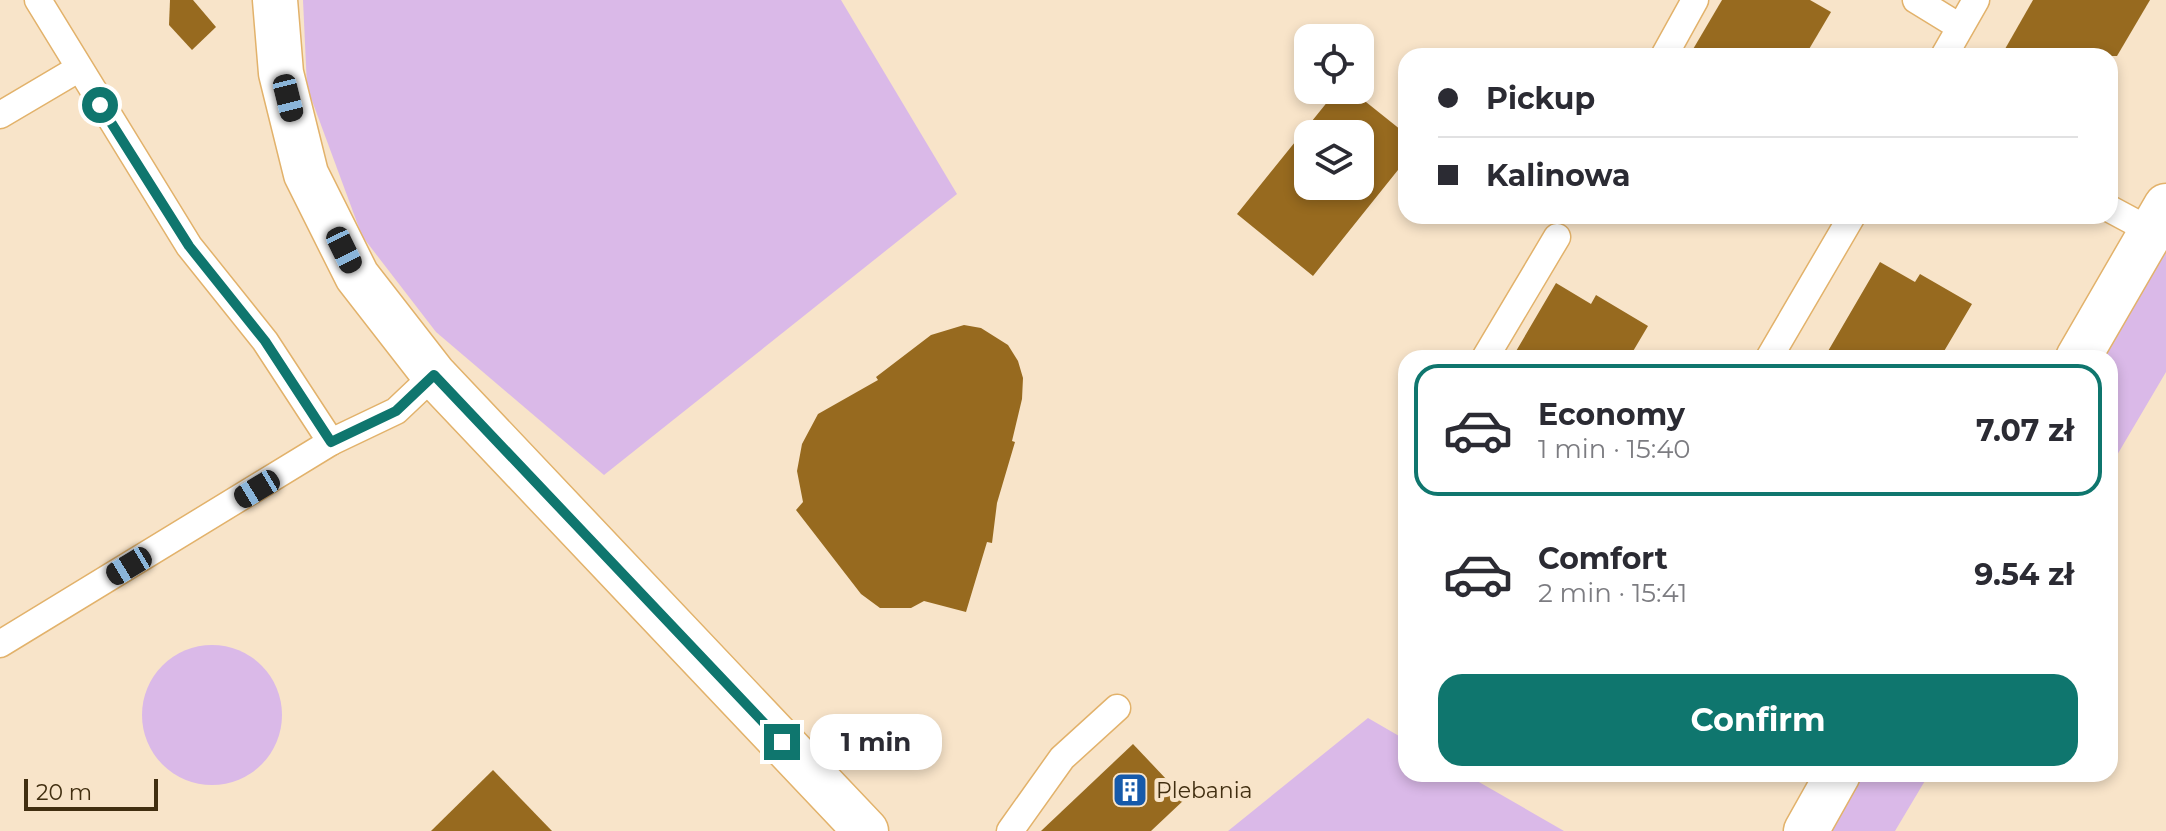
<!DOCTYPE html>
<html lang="en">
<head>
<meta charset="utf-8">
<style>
	body { margin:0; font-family:Montserrat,sans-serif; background:#f2f2f3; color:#2b2b33; height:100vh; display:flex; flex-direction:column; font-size:30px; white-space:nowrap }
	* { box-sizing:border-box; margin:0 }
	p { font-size:26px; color:#7c7c81 }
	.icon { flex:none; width:44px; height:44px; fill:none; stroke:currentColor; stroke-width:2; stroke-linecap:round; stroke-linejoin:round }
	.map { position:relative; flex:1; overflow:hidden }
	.sheet { position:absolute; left:1398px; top:350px; width:720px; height:432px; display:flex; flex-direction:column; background:#fff; border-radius:24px; box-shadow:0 4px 12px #0003 }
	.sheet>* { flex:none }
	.top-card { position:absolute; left:1398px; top:48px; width:720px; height:176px; border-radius:24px; box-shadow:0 4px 12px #0003; display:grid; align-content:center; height:176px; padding:0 40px; background:#fff }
	.fabs { position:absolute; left:1294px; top:24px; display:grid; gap:16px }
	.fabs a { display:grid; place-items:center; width:80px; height:80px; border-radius:16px; background:#fff; box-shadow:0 4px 12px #0003; font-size:40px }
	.scale { position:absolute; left:24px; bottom:20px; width:134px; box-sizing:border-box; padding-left:8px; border:4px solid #412e10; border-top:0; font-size:22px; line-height:28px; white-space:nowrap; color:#412e10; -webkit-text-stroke:6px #f8e4c9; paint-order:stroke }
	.end { position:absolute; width:36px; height:36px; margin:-18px; border:10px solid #0f766e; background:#fff; box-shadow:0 0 0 4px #fff }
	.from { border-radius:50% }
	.bubble { position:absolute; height:56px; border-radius:24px; background:#fff; box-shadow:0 4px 12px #0003; font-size:26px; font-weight:700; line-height:56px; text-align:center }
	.car { position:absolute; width:24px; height:48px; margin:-24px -12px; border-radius:10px; box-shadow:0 0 6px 2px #0007; background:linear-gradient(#222 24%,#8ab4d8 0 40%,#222 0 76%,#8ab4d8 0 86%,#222 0) }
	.top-card b { display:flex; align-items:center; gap:28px; height:76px; font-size:30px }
	.top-card b+b { border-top:2px solid #e1e1e2 }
	.top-card i { width:20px; height:20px; background:#2b2b33 }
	ul { padding:14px 0 0; list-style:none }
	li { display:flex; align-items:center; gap:24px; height:132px; margin:0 16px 12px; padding:0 24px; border:4px solid transparent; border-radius:24px }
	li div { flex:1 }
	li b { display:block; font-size:30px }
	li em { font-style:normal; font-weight:700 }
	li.on { border-color:#0f766e }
	li>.icon { width:72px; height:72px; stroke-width:1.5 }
	.button { display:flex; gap:16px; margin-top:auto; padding:16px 40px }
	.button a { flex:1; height:92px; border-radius:24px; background:#0f766e; color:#fff; font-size:32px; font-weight:700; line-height:92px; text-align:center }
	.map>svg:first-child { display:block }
	.green { fill:#dab9e8 }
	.building { fill:#976a1f; fill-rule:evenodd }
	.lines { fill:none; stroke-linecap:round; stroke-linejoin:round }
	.lane-casing { stroke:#e2b26b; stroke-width:29 }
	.street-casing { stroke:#e2b26b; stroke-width:47 }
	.lane { stroke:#fff; stroke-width:26 }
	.street { stroke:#fff; stroke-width:44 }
	.route { stroke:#0f766e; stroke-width:10 }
	.labels { text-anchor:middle; stroke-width:8; stroke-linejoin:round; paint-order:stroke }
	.poi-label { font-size:22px; fill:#412e10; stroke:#f8e4c9; text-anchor:start }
</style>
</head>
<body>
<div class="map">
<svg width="2166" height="831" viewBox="0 0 2166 831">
	<rect width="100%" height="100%" fill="#f8e4c9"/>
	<g class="green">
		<path d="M303 0H841L957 194 604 475 436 332 362 236 307 87Z"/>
		<path d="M2166 240V372L2110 467V358H2096Z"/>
		<circle cx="212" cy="715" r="70"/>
		<path d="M1368 718 1406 740V774H1465L1564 831H1228Z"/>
		<path d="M1857 774H1929L1895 831H1826Z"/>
	</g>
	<g class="building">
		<path d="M170 0H193L216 27 192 50 169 25Z"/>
		<path d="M1722 0H1810L1831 12 1805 56H1689Z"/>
		<path d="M2033 0H2150L2117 56H2001Z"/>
		<path d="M1337 90H1351L1406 134V160L1313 276 1237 214ZM1308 134H1360V186H1308Z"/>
		<path d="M1880 262 1915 282 1920 274 1972 304 1940 358H1824Z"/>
		<path d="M1556 283 1591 304 1596 295 1648 326 1629 358H1512Z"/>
		<path d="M964 325 981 328 1008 345 1018 361 1023 378 1022 399 1012 441 1015 442 997 503 992 543 987 542 966 612 924 601 911 608H880L861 594 796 510 803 502 797 471 802 444 818 414 878 380 876 377 931 335Z"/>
		<path d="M1133 744 1185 799 1151 831H1041Z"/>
		<path d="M493 770 552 831H431Z"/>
	</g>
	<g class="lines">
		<defs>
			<g id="lane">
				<path d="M38 0 189 246 265 341 331 442"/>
				<path d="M1916 0 1960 27"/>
				<path d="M1664 56 1695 0"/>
				<path d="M1944 56 1976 0"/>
				<path d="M0 115 78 69"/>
				<path d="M2110 209 2151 231"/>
				<path d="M1485 358 1557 237"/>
				<path d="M1769 358 1852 216"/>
				<path d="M0 644 331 442 396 411 434 375"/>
				<path d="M1010 831 1062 758 1117 708"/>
			</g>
			<g id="street">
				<path d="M275 0 281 73 306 174 357 276 434 375 866 831"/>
				<path d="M2078 358 2166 206"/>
				<path d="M1806 831 1838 774"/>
			</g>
		</defs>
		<use href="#lane" class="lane-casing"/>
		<use href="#street" class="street-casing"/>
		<use href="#lane" class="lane"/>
		<use href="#street" class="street"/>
	</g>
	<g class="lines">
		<path class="route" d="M100 105 189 246 265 341 331 442 396 411 434 375 782 742"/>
	</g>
	<defs>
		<symbol id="building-square" viewBox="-11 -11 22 22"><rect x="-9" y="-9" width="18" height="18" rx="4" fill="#165aaa" stroke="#f8e4c9"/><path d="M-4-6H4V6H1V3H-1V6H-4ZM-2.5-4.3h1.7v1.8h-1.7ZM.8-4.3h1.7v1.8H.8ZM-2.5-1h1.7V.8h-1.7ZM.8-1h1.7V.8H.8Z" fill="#fff"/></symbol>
	</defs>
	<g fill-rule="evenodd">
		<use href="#building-square" x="1110" y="770" width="40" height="40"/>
	</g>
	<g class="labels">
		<g class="poi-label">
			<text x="1156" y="798">Plebania</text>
		</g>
	</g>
</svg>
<div class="fabs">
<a><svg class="icon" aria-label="locate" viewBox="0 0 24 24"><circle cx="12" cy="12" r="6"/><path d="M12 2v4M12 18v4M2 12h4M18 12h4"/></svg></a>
<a><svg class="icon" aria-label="layers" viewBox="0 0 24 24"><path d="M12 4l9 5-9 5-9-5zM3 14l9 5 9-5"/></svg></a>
</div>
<div class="scale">20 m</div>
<i class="end from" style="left:100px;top:105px"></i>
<i class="end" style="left:782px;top:742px"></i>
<div class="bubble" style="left:810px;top:714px;width:132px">1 min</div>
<i class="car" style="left:288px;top:98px;rotate:166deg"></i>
<i class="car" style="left:344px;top:250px;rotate:154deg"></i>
<i class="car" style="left:257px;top:489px;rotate:239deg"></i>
<i class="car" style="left:129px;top:566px;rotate:239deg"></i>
<div class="top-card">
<b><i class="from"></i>Pickup</b>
<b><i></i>Kalinowa</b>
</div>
<section class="sheet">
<ul>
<li class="on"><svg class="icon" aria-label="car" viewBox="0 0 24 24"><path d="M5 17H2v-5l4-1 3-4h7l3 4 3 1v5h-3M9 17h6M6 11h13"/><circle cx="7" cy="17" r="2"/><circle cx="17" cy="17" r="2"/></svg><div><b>Economy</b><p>1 min · 15:40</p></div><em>7.07 zł</em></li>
<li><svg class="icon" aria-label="car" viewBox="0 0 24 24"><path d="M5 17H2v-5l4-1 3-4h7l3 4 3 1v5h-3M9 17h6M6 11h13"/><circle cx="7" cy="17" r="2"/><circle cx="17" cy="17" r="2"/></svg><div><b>Comfort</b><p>2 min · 15:41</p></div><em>9.54 zł</em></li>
</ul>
<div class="button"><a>Confirm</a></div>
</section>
</div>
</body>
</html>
